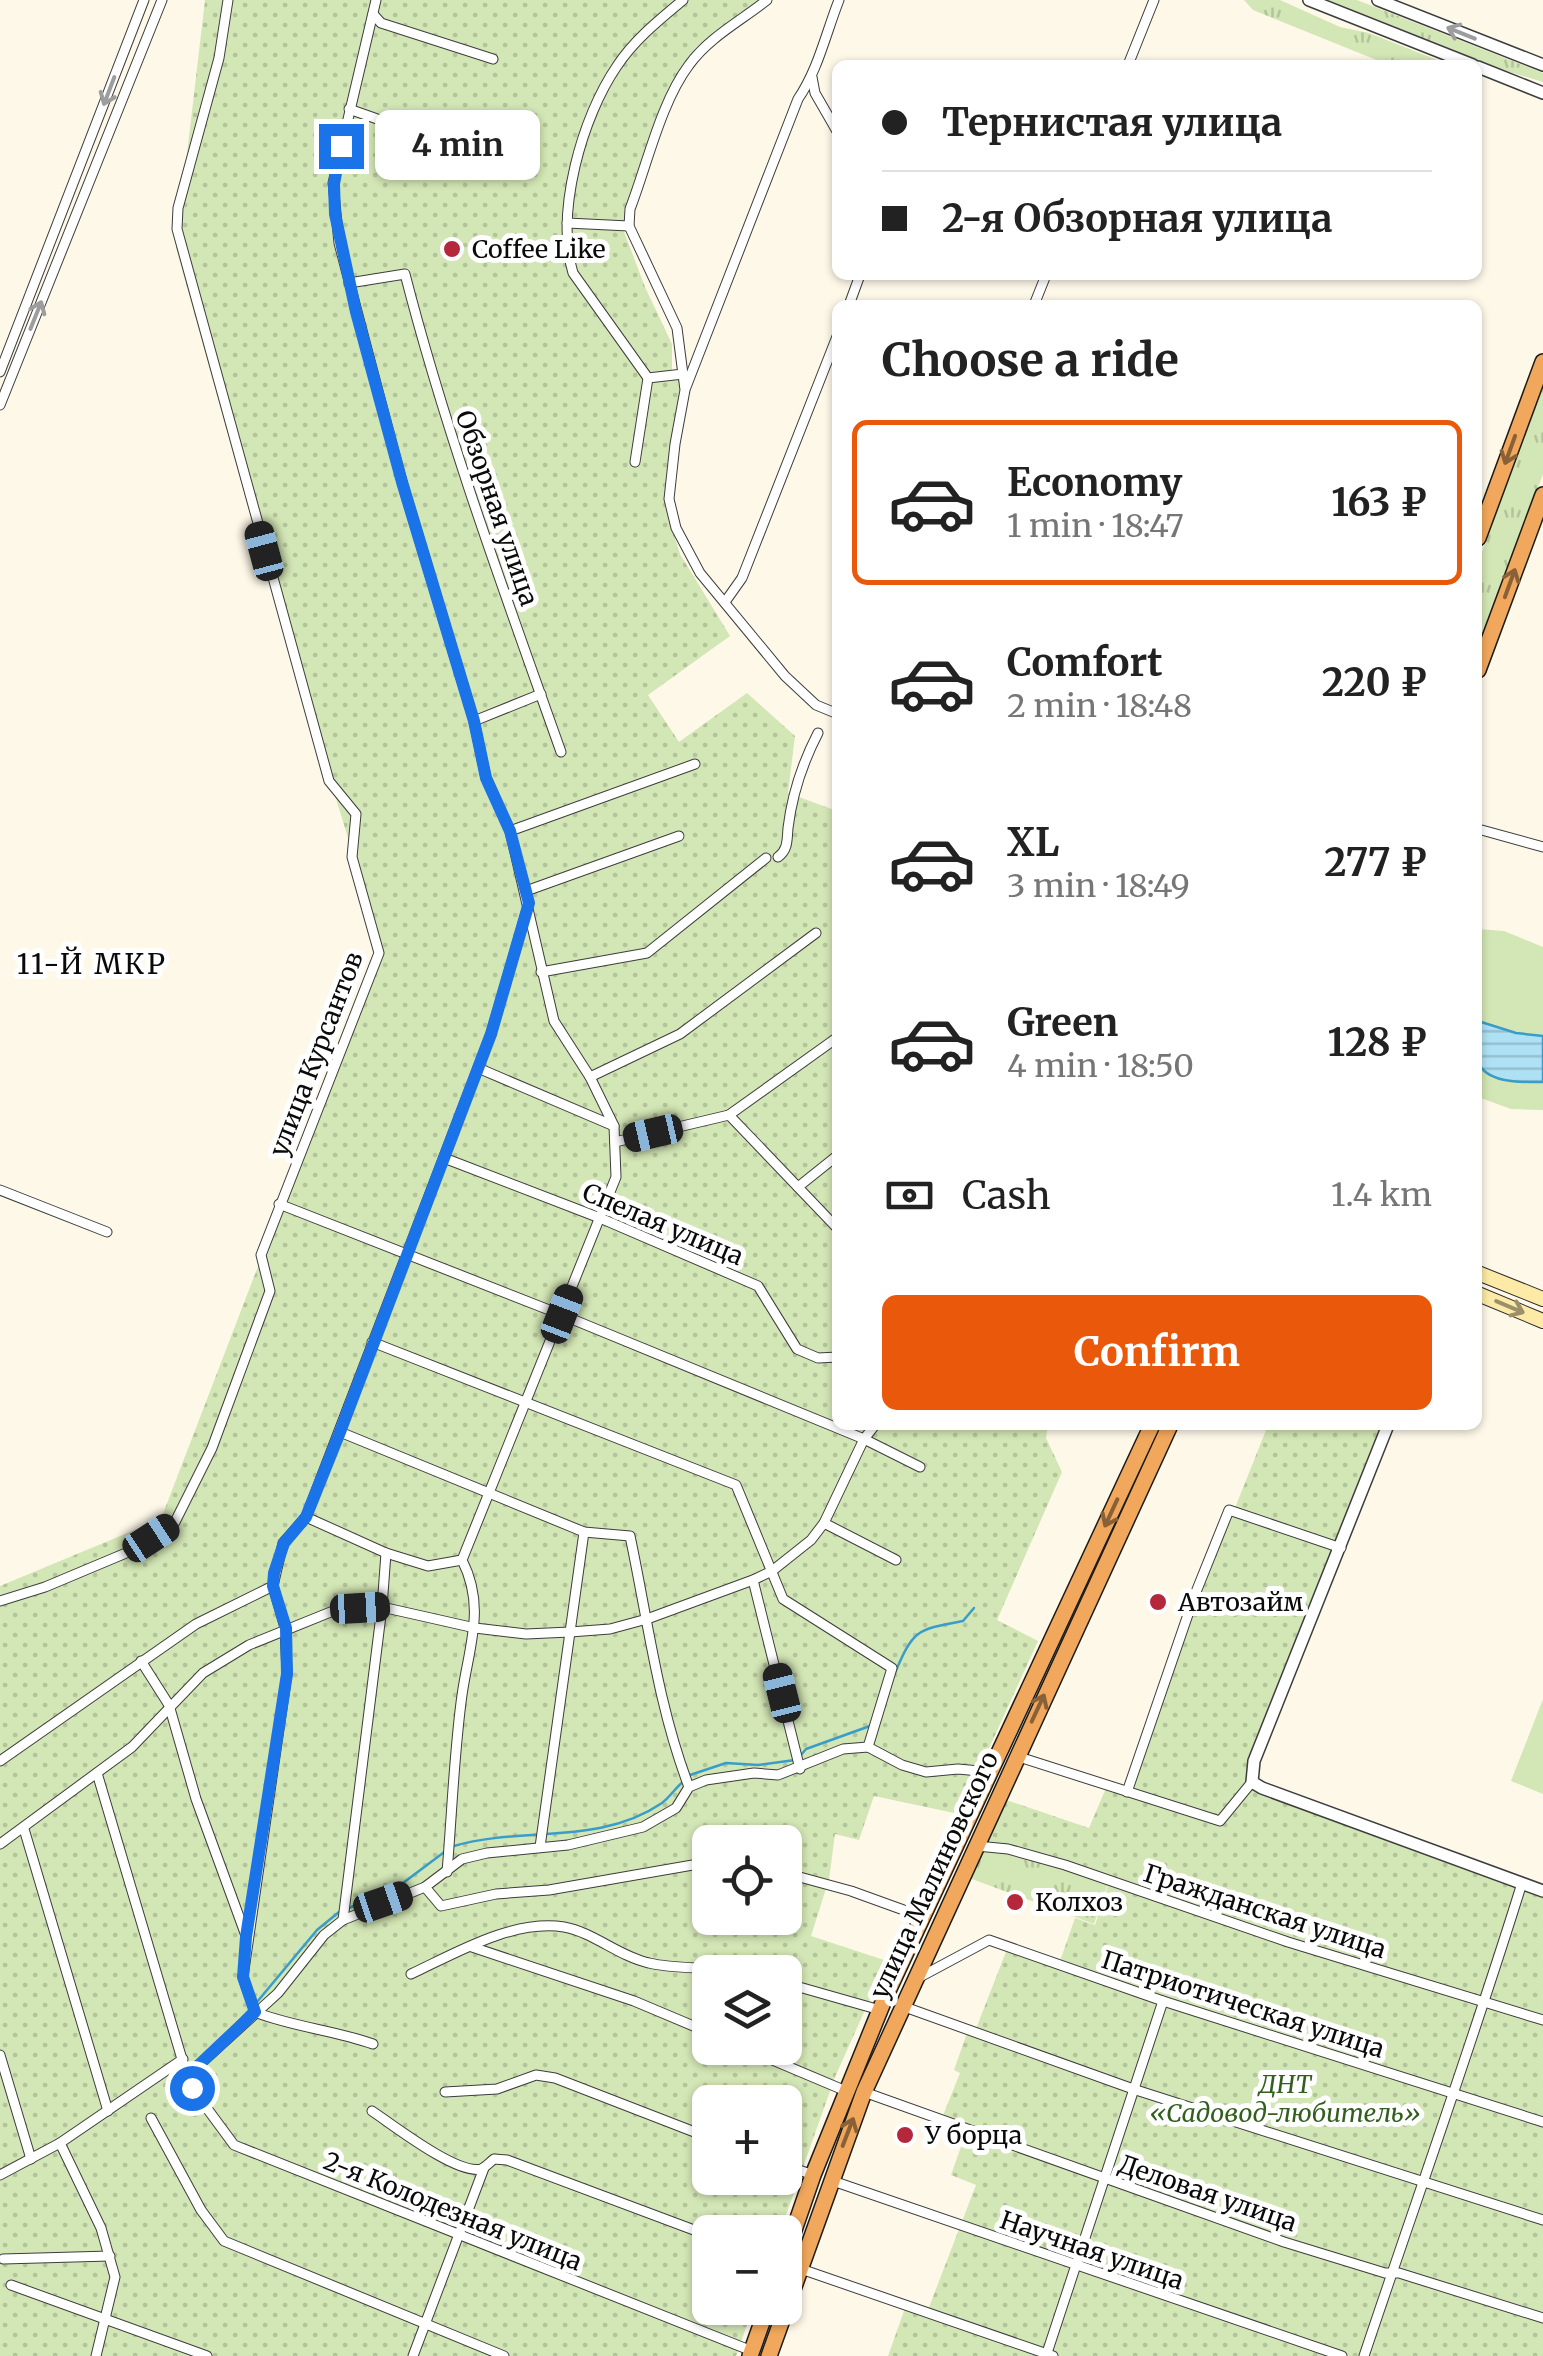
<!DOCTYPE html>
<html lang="en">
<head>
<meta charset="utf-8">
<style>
	body { margin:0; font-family:Merriweather,serif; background:#f2f2f2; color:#222; height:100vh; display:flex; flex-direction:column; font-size:38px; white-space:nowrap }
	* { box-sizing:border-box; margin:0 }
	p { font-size:32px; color:#767676 }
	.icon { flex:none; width:55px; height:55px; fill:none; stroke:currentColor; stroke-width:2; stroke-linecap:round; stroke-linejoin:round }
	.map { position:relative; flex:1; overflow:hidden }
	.drawer { position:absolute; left:832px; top:300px; width:650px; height:1130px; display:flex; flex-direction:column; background:#fff; border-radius:15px; box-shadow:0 2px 8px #0004 }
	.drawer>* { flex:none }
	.hud { position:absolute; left:832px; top:60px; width:650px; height:220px; border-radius:15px; box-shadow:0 2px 8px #0004; display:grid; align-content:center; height:220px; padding:0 50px; background:#fff }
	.tools { position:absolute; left:692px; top:1825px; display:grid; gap:20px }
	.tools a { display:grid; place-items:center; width:110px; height:110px; border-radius:15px; background:#fff; box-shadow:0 2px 8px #0004; font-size:50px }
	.end { position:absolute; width:45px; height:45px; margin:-22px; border:12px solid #1a73e8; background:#fff; box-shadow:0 0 0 5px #fff }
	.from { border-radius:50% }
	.bubble { position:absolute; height:70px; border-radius:15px; background:#fff; box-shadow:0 2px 8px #0004; font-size:32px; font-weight:700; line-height:70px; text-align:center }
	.car { position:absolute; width:30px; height:60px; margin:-30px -15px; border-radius:12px; box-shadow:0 0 8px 2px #0007; background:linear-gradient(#222 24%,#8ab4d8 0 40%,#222 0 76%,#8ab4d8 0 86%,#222 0) }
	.hud b { display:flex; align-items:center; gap:35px; height:95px; font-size:38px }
	.hud b+b { border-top:2px solid #e0e0e0 }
	.hud i { width:25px; height:25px; background:#222 }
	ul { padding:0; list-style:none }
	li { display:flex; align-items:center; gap:30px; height:165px; margin:0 20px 15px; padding:0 30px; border:5px solid transparent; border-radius:15px }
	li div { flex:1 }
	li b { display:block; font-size:38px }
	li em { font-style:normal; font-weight:700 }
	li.on { border-color:#ea580c }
	li>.icon { width:90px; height:90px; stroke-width:1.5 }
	h2 { padding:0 50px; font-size:45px; line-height:120px }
	.pay { display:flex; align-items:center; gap:25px; height:110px; padding:0 50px; font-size:38px }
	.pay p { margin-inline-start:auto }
	.button { display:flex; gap:20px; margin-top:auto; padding:20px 50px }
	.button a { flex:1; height:115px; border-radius:15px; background:#ea580c; color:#fff; font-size:40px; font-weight:700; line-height:115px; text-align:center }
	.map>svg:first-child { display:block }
	.grass { fill:url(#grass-tufts) }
	.park { fill:#d3e6b5 }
	.garden { fill:url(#garden-dots); fill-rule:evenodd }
	.water { fill:url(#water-rules); stroke:#399dc8; stroke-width:2.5 }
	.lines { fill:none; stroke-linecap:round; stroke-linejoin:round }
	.stream { stroke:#399dc8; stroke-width:2.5 }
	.minor-casing { stroke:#3d3d3d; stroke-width:11 }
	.tertiary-casing { stroke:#3d3d3d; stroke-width:14 }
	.secondary-casing { stroke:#2c2c2c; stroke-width:16 }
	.trunk-casing { stroke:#1b1b1b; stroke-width:18 }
	.minor { stroke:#fff; stroke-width:9 }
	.tertiary { stroke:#fff; stroke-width:11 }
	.secondary { stroke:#fceaa6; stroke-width:14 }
	.trunk { stroke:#f2a85c; stroke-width:15 }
	.oneway { stroke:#9d9d9d }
	.oneway2 { stroke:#8a6137 }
	.oneway3 { stroke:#9b9068 }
	.route { stroke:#1a73e8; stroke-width:12 }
	.poi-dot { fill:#b5283c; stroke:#fff; stroke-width:4 }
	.labels { text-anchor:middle; stroke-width:10; stroke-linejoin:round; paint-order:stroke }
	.poi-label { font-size:25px; fill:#0a0a0a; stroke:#fff; text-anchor:start }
	.street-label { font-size:25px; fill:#0a0a0a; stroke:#fff }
	.park-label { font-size:25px; font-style:italic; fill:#325f1e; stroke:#fff }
	.neighbourhood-label { font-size:28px; letter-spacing:2.5px; fill:#0a0a0a; stroke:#fff }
</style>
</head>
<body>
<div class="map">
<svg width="1543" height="2356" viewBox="0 0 1543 2356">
	<defs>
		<pattern id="grass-tufts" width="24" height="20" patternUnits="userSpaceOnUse" patternTransform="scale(2.5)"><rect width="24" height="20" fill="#d3e6b5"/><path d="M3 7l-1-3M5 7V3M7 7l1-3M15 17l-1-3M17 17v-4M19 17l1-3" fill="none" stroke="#b4c49a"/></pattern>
		<pattern id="garden-dots" width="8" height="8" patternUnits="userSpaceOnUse" patternTransform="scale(2.5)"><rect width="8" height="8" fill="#d3e6b5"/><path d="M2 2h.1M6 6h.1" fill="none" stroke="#b4c49a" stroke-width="1.8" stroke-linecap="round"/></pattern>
		<pattern id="water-rules" width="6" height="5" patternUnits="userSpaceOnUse" patternTransform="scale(2.5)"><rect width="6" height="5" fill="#afe1f4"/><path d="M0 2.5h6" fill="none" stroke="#95c0d0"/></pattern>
	</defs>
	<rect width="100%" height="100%" fill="#fef8e9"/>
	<g class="grass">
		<path d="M1244 0H1280L1340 27 1369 33 1450 65H1389L1253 10Z"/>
		<path d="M1324 0H1357L1543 73V82L1496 68Z"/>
		<path d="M1543 386V474L1478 650V563Z"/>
		<path d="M982 1850 1010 1852 1108 1883 1094 1924 969 1878Z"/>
	</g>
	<g class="park">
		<path d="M1478 929 1504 931 1543 947V1110L1511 1109 1478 1097Z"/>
		<path d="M1543 1699V1794L1511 1781Z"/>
	</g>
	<g class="garden">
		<path d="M205 0H759L695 48 670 87 654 126 623 229 645 287 672 344V375L683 382 665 506 680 554 730 636 648 695 679 742 747 693 795 736 788 793 837 811 838 1425H1048L1046 1438 1062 1472 997 1620 1038 1641 959 1814 874 1796 859 1840 835 1834 829 1879 811 1936 887 1961 835 2077 780 2232H710V2308H753L736 2356H0V1586L161 1519 381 946 261 553 176 248ZM710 1842H785V1918H710ZM710 1972H785V2048H710ZM710 2102H785V2178H710Z"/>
		<path d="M1268 1425H1385L1246 1784 1543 1895V2356H888L905 2308 926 2315 976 2185 951 2175 968 2127 942 2118 960 2073 954 2070 967 2033 974 2034 1007 1949 1058 1967 1075 1918 1095 1925 1110 1879 984 1844 1006 1800 1089 1828 1106 1788 1130 1796 1183 1639Z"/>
	</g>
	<path class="water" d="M1478 1021 1516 1033 1543 1036V1082C1522 1082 1487 1084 1478 1062 1473 1052 1477 1031 1478 1021Z"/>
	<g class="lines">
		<g class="stream">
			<path d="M894 1675C914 1629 915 1630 963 1621L974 1608"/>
			<path d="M801 1755 806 1749 870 1726"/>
			<path d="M690 1775 726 1763 758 1765 795 1760"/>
			<path d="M454 1846C522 1826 599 1846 662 1803 670 1797 676 1787 684 1781"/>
			<path d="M347 1909 403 1883 447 1850"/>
			<path d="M257 2002 317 1930 339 1912"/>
			<path d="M226 2034 252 2007"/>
			<path d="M74 2138 117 2109"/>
		</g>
		<defs>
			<g id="minor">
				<path d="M376 0 333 183 339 243 402 482 474 721 486 778 510 831 554 1021 590 1077 614 1126 616 1177 462 1560"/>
				<path d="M767 0C742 20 708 38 689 65 661 102 647 165 630 209L629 226 677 328 685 390 675 444 669 499 676 528 700 573 785 676 816 705 838 714"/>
				<path d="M373 14 381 23 493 59"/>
				<path d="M1128 65 1154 0"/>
				<path d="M812 77 815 93 838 133"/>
				<path d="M349 109 476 154"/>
				<path d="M567 223 629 226"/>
				<path d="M349 283 405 274C447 437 505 594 561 752"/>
				<path d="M849 305 860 275"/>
				<path d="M1034 305 1046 275"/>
				<path d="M0 372 144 0"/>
				<path d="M648 378 683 374"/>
				<path d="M686 387 798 99C818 70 826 33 839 0"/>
				<path d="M0 405 162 0"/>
				<path d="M635 462 648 378 573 273C555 212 582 117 617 66 634 40 659 20 683 0"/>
				<path d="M725 602 742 578 838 334"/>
				<path d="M474 721 541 694"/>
				<path d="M1478 829 1543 847"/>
				<path d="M510 831 695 764"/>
				<path d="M778 857C788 850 787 840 788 828 792 795 803 762 818 733"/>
				<path d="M526 891 679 836"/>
				<path d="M541 972 647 953 766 858"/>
				<path d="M478 1068 614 1126"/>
				<path d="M590 1077 680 1034 816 933"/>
				<path d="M729 1115 838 1037"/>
				<path d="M615 1142 729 1115 838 1229"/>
				<path d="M444 1158 600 1218 758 1286 797 1349 818 1358 838 1357"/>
				<path d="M798 1187 838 1155"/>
				<path d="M0 1190 107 1232"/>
				<path d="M279 1204 562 1315 864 1439 920 1467"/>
				<path d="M372 1342 736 1485 783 1599 892 1668 868 1747"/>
				<path d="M340 1432 584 1532 630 1536C648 1621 658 1706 689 1787"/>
				<path d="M306 1517 386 1553 428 1566 462 1560"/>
				<path d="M824 1523 896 1560"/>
				<path d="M753 1580 800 1769"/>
				<path d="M273 1586 285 1628 287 1674 243 1977 255 2012C293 2027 334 2030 373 2044"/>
				<path d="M0 1601 45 1587 126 1553 175 1522 212 1448 270 1291 261 1255 379 953 352 857 356 814 329 781 177 229 178 208 219 58 228 0"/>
				<path d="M141 1661 169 1705 196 1799 245 1933"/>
				<path d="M1016 1756 1220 1821 1252 1782"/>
				<path d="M0 1761 196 1624 273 1586 283 1543 306 1517 491 1034 528 906"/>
				<path d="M97 1773 187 2076 192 2088 234 2145 752 2351"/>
				<path d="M1127 1792 1194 1597 1229 1510 1341 1548"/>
				<path d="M24 1829 108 2111"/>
				<path d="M0 1844 132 1747 203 1673 249 1645 338 1609 382 1607 475 1628 526 1634 570 1632 610 1629 647 1619 753 1580 772 1571 811 1540 824 1523 864 1439 875 1425"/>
				<path d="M977 1846 1008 1849 1065 1865 1288 1942 1543 2020"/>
				<path d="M540 1847 584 1532"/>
				<path d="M447 1872C452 1813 454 1753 462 1695 469 1646 486 1607 462 1560"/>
				<path d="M785 1873 851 1891 923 1917"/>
				<path d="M425 1887 441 1906 496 1894 549 1890 710 1862"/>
				<path d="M343 1920 382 1607 386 1553"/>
				<path d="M472 1947 634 2001 710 2033"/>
				<path d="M411 1974C456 1953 513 1919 564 1927 593 1932 620 1957 649 1963 679 1970 710 1966 740 1972"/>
				<path d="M920 1977 989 1940 1163 2001 1543 2122"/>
				<path d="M785 1983 880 2010"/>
				<path d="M902 2006 1136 2090 1543 2220"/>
				<path d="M744 2048 846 2091"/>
				<path d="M0 2055 31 2159"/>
				<path d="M187 2076 278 1993 324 1935 343 1920 425 1887 462 1859 487 1853 568 1845 643 1827 676 1808 689 1787 706 1780 754 1773 778 1775 843 1749 868 1747 902 1765 926 1772 958 1769 990 1772"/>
				<path d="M445 2092 497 2089 536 2075 555 2078 710 2138"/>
				<path d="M864 2092 1284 2242 1385 2273H1399L1543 2318"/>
				<path d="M372 2111C393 2125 457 2175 481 2169 486 2167 490 2162 494 2159L507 2160 710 2236"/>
				<path d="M151 2118 201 2210 224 2241 504 2356"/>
				<path d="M60 2143 101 2228 115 2277 96 2356"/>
				<path d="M785 2165 813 2175"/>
				<path d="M0 2175 60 2143 183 2059"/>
				<path d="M830 2180 1342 2356"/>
				<path d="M3 2259 110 2256"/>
				<path d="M801 2269 1053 2356"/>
				<path d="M11 2285 207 2356"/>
				<path d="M413 2356 484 2168"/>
				<path d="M1046 2356 1163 2001"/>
				<path d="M1364 2356C1417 2198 1473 2041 1522 1883"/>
			</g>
			<g id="tertiary">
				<path d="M1309 0 1473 65"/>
				<path d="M1378 0 1543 65"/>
				<path d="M1478 67 1543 93"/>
				<path d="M1388 1425 1254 1761 1252 1782 1262 1788 1543 1891"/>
			</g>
			<g id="secondary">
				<path d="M1478 1273 1543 1299"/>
				<path d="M1478 1294 1543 1321"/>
			</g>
			<g id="trunk">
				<path d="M1478 538 1543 362"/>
				<path d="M1478 670 1543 495"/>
				<path d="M785 2256 813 2175 886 1995 1152 1425"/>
				<path d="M750 2356 767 2308"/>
				<path d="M769 2356 864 2092 1170 1425"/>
			</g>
		</defs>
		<use href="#minor" class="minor-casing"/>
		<use href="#tertiary" class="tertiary-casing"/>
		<use href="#secondary" class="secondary-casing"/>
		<use href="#trunk" class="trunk-casing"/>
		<use href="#minor" class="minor"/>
		<use href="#tertiary" class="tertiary"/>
		<use href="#secondary" class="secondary"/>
		<use href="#trunk" class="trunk"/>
	</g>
	<defs><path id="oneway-shaft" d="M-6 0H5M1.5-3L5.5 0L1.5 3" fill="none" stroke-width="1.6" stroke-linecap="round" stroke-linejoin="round" transform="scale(2.5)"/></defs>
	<g class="oneway">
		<use href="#oneway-shaft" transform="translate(1461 33) rotate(-158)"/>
		<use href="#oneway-shaft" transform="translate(109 91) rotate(111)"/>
		<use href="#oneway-shaft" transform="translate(36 315) rotate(-68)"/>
	</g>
	<g class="oneway2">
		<use href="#oneway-shaft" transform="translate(1510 450) rotate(110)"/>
		<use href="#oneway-shaft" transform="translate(1510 583) rotate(-70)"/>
		<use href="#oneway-shaft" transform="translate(1111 1513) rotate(115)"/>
		<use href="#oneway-shaft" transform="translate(1038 1708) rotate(-65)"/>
		<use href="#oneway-shaft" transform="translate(848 2132) rotate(-69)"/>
	</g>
	<use class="oneway3" href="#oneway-shaft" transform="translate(1510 1307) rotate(23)"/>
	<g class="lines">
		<path class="route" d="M192 2088 187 2076 255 2012 243 1977 246 1937 287 1674 286 1628 273 1586 274 1573 284 1543 306 1517 340 1432 491 1034 529 903 510 831 486 778 474 721 402 482 356 312 335 214 334 184 341 146"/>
	</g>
	<g class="poi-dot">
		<circle cx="452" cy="249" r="10"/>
		<circle cx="1158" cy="1602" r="10"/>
		<circle cx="1015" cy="1902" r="10"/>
		<circle cx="905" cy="2135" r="10"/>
	</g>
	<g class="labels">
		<g class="poi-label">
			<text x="472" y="258">Coffee Like</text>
			<text x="1178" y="1611">Автозайм</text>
			<text x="1035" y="1911">Колхоз</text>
			<text x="925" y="2144">У борца</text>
		</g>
		<g class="street-label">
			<text transform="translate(497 508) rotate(71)" y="9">Обзорная улица</text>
			<text transform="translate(316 1054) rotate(-69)" y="9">улица Курсантов</text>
			<text transform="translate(663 1224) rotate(23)" y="9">Спелая улица</text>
			<text transform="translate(934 1875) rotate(-65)" y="9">улица Малиновского</text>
			<text transform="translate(1265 1911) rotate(18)" y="9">Гражданская улица</text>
			<text transform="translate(1243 2004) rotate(18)" y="9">Патриотическая улица</text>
			<text transform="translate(1208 2193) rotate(19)" y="9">Деловая улица</text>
			<text transform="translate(453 2211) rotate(22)" y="9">2-я Колодезная улица</text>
			<text transform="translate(1092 2250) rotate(19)" y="9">Научная улица</text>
		</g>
		<g class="park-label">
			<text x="1285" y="2093">ДНТ<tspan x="1285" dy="29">«Садовод-любитель»</tspan></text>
		</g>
		<g class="neighbourhood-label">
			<text x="92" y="974">11-Й МКР</text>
		</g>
	</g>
</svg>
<div class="tools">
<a><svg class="icon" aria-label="locate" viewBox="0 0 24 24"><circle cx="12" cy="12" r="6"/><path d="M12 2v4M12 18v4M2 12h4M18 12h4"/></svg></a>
<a><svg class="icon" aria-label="layers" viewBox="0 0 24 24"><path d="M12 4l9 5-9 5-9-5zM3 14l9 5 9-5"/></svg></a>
<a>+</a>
<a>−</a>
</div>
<i class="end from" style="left:192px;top:2088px"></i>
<i class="end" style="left:341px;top:146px"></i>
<div class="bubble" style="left:375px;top:110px;width:165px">4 min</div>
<i class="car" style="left:264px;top:551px;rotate:345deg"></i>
<i class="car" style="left:653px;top:1133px;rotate:257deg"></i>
<i class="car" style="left:562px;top:1314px;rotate:21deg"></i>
<i class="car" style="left:151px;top:1538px;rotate:57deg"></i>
<i class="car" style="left:360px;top:1608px;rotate:87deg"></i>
<i class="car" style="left:782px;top:1693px;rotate:346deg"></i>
<i class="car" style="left:383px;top:1902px;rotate:71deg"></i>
<div class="hud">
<b><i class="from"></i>Тернистая улица</b>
<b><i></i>2-я Обзорная улица</b>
</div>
<section class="drawer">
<h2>Choose a ride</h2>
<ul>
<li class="on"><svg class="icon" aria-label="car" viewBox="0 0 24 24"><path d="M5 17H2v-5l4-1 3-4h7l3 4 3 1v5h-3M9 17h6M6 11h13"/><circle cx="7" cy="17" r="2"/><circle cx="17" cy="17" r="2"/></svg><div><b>Economy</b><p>1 min · 18:47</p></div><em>163 ₽</em></li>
<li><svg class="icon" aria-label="car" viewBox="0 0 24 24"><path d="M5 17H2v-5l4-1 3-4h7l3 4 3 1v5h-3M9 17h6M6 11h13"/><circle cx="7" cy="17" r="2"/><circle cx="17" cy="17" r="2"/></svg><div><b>Comfort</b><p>2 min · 18:48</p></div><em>220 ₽</em></li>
<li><svg class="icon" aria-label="car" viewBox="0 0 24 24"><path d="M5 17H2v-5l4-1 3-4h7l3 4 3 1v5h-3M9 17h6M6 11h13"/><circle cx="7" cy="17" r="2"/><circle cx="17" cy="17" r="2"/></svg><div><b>XL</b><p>3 min · 18:49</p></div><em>277 ₽</em></li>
<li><svg class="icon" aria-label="car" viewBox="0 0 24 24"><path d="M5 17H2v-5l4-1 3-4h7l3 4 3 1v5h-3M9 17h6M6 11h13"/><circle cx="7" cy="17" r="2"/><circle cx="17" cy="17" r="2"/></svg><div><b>Green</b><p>4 min · 18:50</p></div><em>128 ₽</em></li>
</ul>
<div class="pay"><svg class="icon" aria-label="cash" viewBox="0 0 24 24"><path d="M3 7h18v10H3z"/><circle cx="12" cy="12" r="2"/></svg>Cash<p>1.4 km</p></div>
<div class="button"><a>Confirm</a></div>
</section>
</div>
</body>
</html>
